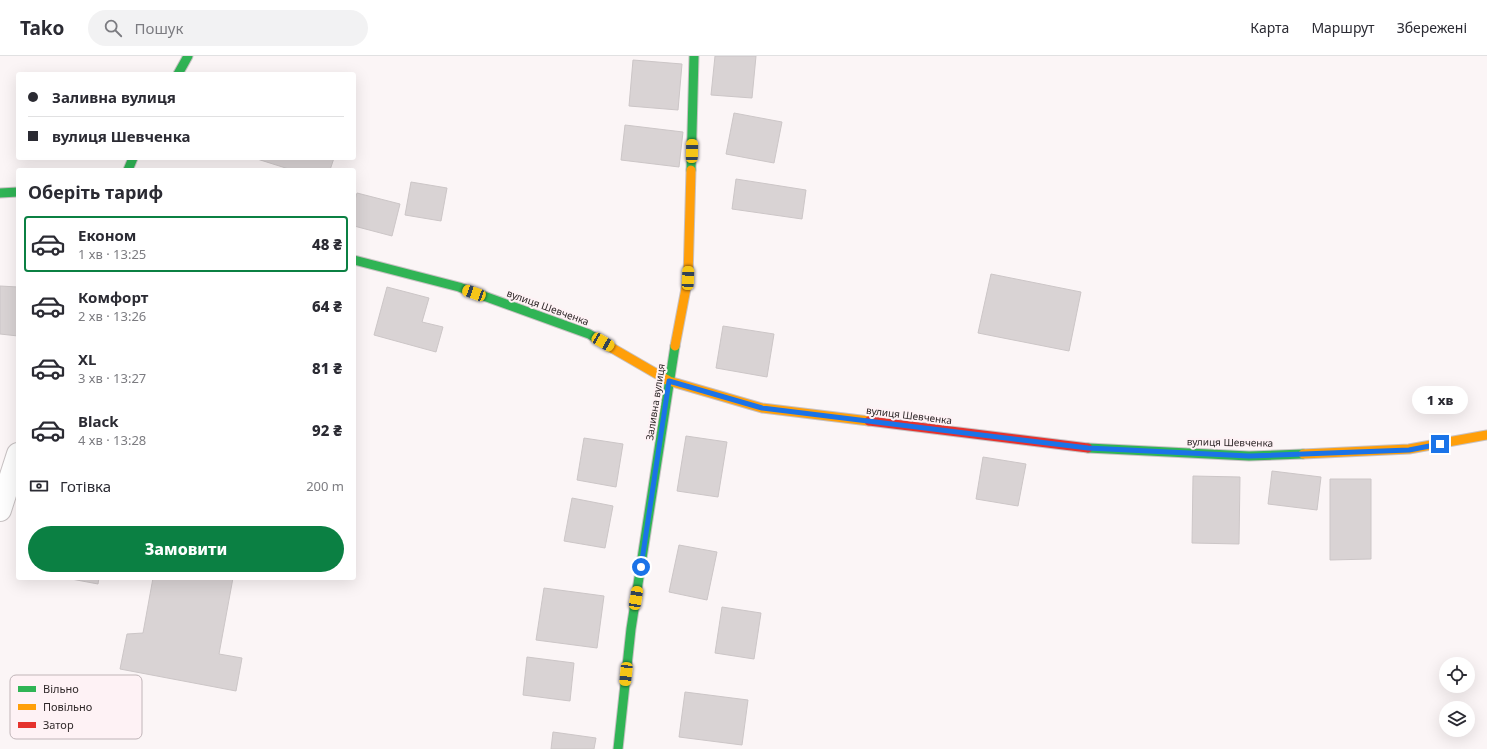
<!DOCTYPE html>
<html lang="uk">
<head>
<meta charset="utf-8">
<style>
	body { margin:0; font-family:"Noto Sans",sans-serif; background:#f2f2f3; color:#2b2b33; height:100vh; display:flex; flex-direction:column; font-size:15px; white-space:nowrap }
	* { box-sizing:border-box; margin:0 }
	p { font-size:13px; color:#7c7c81 }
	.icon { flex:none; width:22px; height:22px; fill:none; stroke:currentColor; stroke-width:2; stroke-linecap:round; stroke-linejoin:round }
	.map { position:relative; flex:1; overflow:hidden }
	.side { position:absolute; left:16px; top:112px; width:340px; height:412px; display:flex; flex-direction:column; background:#fff; border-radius:4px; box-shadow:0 4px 16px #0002 }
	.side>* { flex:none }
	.guide { position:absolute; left:16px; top:16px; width:340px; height:88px; border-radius:4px; box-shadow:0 4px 16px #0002; display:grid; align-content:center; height:88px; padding:0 12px; background:#fff }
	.fabs { position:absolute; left:1439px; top:601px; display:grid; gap:8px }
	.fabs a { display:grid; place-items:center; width:36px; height:36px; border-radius:50%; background:#fff; box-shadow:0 4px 16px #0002; font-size:20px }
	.end { position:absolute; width:18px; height:18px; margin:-9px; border:5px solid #1a73e8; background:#fff; box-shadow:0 0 0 2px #fff }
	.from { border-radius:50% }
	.bubble { position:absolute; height:28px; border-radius:14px; background:#fff; box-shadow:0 4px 16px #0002; font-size:13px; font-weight:800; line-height:28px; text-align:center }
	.car { position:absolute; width:12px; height:24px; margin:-12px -6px; border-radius:5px; box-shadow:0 0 3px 1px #0007; background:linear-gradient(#f5c518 24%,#345 0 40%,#f5c518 0 76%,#345 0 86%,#f5c518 0) }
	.guide b { display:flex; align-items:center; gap:14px; height:38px; font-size:15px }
	.guide b+b { border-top:1px solid #e1e1e2 }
	.guide i { width:10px; height:10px; background:#2b2b33 }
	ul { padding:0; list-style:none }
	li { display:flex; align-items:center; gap:12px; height:56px; margin:0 8px 6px; padding:0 4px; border:2px solid transparent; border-radius:4px }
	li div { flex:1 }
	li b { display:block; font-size:15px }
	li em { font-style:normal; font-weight:800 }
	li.active { border-color:#0b8043 }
	li>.icon { width:36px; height:36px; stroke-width:1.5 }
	h2 { padding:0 12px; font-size:18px; line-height:48px }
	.pay { display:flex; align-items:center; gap:10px; height:44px; padding:0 12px; font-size:15px }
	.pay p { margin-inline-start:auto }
	.button { display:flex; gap:8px; margin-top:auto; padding:8px 12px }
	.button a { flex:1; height:46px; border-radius:24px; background:#0b8043; color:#fff; font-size:16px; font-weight:800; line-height:46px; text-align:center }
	header { display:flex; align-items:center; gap:24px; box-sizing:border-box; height:56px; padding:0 20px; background:#fff; border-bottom:1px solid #e1e1e2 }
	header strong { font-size:19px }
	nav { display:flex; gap:22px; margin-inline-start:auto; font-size:14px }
	.search { width:280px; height:36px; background:#f2f2f3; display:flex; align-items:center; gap:10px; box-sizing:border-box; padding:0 14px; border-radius:22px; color:#7c7c81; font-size:15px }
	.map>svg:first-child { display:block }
	.building { fill:#d9d3d4; stroke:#ccc6c7 }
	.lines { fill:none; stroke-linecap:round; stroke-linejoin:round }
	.street-casing { stroke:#c8c2c3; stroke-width:24 }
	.fast-casing { stroke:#c8c2c3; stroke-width:11 }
	.slow-casing { stroke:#c8c2c3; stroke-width:11 }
	.jam-casing { stroke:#c8c2c3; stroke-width:11 }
	.street { stroke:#fefefe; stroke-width:22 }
	.fast { stroke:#30b455; stroke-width:9 }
	.slow { stroke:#ff9f0a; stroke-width:9 }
	.jam { stroke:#e5322d; stroke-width:9 }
	.route { stroke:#1a73e8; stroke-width:5 }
	.labels { text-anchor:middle; stroke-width:4; stroke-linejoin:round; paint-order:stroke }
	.street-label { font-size:10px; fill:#2f2829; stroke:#fef2f5 }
	.key { fill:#fef2f5; stroke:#c0b5b8; stroke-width:1 }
	.key-label { font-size:11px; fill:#2f2829 }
</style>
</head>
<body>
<header>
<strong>Tako</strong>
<div class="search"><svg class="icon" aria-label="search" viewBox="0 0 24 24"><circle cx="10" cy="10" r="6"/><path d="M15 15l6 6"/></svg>Пошук</div>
<nav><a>Карта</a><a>Маршрут</a><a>Збережені</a></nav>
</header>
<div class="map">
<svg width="1487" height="693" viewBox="0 0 1487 693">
	<rect width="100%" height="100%" fill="#fbf5f6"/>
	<g class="building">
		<path d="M715 0H756L752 42 711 39Z"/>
		<path d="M633 4 682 8 678 54 629 50Z"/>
		<path d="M734 57 782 66 774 107 726 98Z"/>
		<path d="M625 69 683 76 679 111 621 104Z"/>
		<path d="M254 102H334L330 114H292Z"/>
		<path d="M736 123 806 134 802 163 732 153Z"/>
		<path d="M411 126 447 132 441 165 405 159Z"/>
		<path d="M357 137 400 148 392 180 354 170V147Z"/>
		<path d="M991 218 1081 236 1069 295 978 277Z"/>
		<path d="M0 230 18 231V280L0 278Z"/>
		<path d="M387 231 429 242 422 266 443 271 436 296 374 279Z"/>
		<path d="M723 270 774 278 767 321 716 312Z"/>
		<path d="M686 380 727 386 718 441 677 435Z"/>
		<path d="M584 382 623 388 616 431 577 424Z"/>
		<path d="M983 401 1026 408 1018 450 976 443Z"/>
		<path d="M1272 415 1321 421 1317 454 1268 448Z"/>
		<path d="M1193 420 1240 421 1239 488 1192 487Z"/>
		<path d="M1330 423H1371V503L1330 504Z"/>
		<path d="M572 442 613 450 605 492 564 485Z"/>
		<path d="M679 489 717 496 707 544 669 536Z"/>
		<path d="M66 522H99L98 528Z"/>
		<path d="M153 522H233L219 598 242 602 236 635 120 613 127 578 143 577Z"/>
		<path d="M544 532 604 540 597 592 536 584Z"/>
		<path d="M722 551 761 557 754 603 715 597Z"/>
		<path d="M527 601 574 607 570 645 523 639Z"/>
		<path d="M685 636 748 644 742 689 679 681Z"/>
		<path d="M553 676 596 682 594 693H551Z"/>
	</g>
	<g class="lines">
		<defs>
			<path id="street" d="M0 454 18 398"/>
			<g id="fast">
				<path d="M178 18 188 0"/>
				<path d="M128 114 133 102"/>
				<path d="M691 114 694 0"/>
				<path d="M0 137 18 136"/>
				<path d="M354 204 459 231 589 278 612 292"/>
				<path d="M1088 392 1249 400 1303 398"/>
				<path d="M618 693 631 573 675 290"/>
			</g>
			<g id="slow">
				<path d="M675 290 688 222 691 114"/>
				<path d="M612 292 669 325 762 352 869 365"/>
				<path d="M1303 398 1409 393 1487 379"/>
			</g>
			<path id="jam" d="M869 365 1088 392"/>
		</defs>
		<use href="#street" class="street-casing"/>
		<use href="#fast" class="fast-casing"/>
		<use href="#slow" class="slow-casing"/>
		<use href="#jam" class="jam-casing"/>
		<use href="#street" class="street"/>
		<use href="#fast" class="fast"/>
		<use href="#slow" class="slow"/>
		<use href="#jam" class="jam"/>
	</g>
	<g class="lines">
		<path class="route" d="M641 511 669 325 762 352 1088 392 1249 400 1409 394 1440 388"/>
	</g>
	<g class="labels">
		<g class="street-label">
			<text transform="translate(548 251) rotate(20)" y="4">вулиця Шевченка</text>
			<text transform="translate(655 346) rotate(-81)" y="4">Заливна вулиця</text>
			<text transform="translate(909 359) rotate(7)" y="4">вулиця Шевченка</text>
			<text transform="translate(1230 386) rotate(1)" y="4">вулиця Шевченка</text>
		</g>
	</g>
	<rect x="10" y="619" width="132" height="64" rx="6" class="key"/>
	<rect x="18" y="630" width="18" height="6" fill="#30b455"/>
	<rect x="18" y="648" width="18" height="6" fill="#ff9f0a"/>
	<rect x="18" y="666" width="18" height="6" fill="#e5322d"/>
	<g class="key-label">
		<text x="43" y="637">Вільно</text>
		<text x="43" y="655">Повільно</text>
		<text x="43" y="673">Затор</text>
	</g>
</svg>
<div class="fabs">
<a><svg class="icon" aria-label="locate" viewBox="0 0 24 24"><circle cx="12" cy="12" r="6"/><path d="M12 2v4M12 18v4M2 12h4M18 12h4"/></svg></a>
<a><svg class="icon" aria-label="layers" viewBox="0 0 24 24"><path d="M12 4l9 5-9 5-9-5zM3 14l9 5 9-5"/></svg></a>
</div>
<i class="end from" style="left:641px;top:511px"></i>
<i class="end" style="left:1440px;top:388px"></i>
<div class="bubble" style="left:1412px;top:330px;width:56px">1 хв</div>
<i class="car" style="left:692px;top:95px;rotate:1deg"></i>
<i class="car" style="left:688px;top:222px;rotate:2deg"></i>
<i class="car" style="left:474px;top:237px;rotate:290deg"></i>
<i class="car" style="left:603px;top:286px;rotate:120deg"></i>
<i class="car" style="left:636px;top:542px;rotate:9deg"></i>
<i class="car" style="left:626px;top:618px;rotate:186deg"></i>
<div class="guide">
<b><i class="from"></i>Заливна вулиця</b>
<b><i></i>вулиця Шевченка</b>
</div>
<section class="side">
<h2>Оберіть тариф</h2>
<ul>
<li class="active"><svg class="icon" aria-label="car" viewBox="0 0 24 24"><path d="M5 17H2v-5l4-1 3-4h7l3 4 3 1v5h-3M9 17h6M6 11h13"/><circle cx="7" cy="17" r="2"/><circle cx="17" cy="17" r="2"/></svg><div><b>Економ</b><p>1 хв · 13:25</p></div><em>48 ₴</em></li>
<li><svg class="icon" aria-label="car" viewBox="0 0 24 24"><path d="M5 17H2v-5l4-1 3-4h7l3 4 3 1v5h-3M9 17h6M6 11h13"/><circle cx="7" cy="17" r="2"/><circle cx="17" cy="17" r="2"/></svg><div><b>Комфорт</b><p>2 хв · 13:26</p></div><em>64 ₴</em></li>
<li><svg class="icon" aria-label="car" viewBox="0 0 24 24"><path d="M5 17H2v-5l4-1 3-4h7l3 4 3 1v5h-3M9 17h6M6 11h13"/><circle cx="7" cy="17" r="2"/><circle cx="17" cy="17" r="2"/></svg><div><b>XL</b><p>3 хв · 13:27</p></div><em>81 ₴</em></li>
<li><svg class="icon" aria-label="car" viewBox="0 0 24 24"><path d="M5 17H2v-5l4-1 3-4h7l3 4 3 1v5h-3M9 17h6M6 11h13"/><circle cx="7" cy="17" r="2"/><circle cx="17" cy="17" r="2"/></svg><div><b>Black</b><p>4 хв · 13:28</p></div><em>92 ₴</em></li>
</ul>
<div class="pay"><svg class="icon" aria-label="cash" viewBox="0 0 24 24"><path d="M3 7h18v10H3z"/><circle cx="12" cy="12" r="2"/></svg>Готівка<p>200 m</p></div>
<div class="button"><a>Замовити</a></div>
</section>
</div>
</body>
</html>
